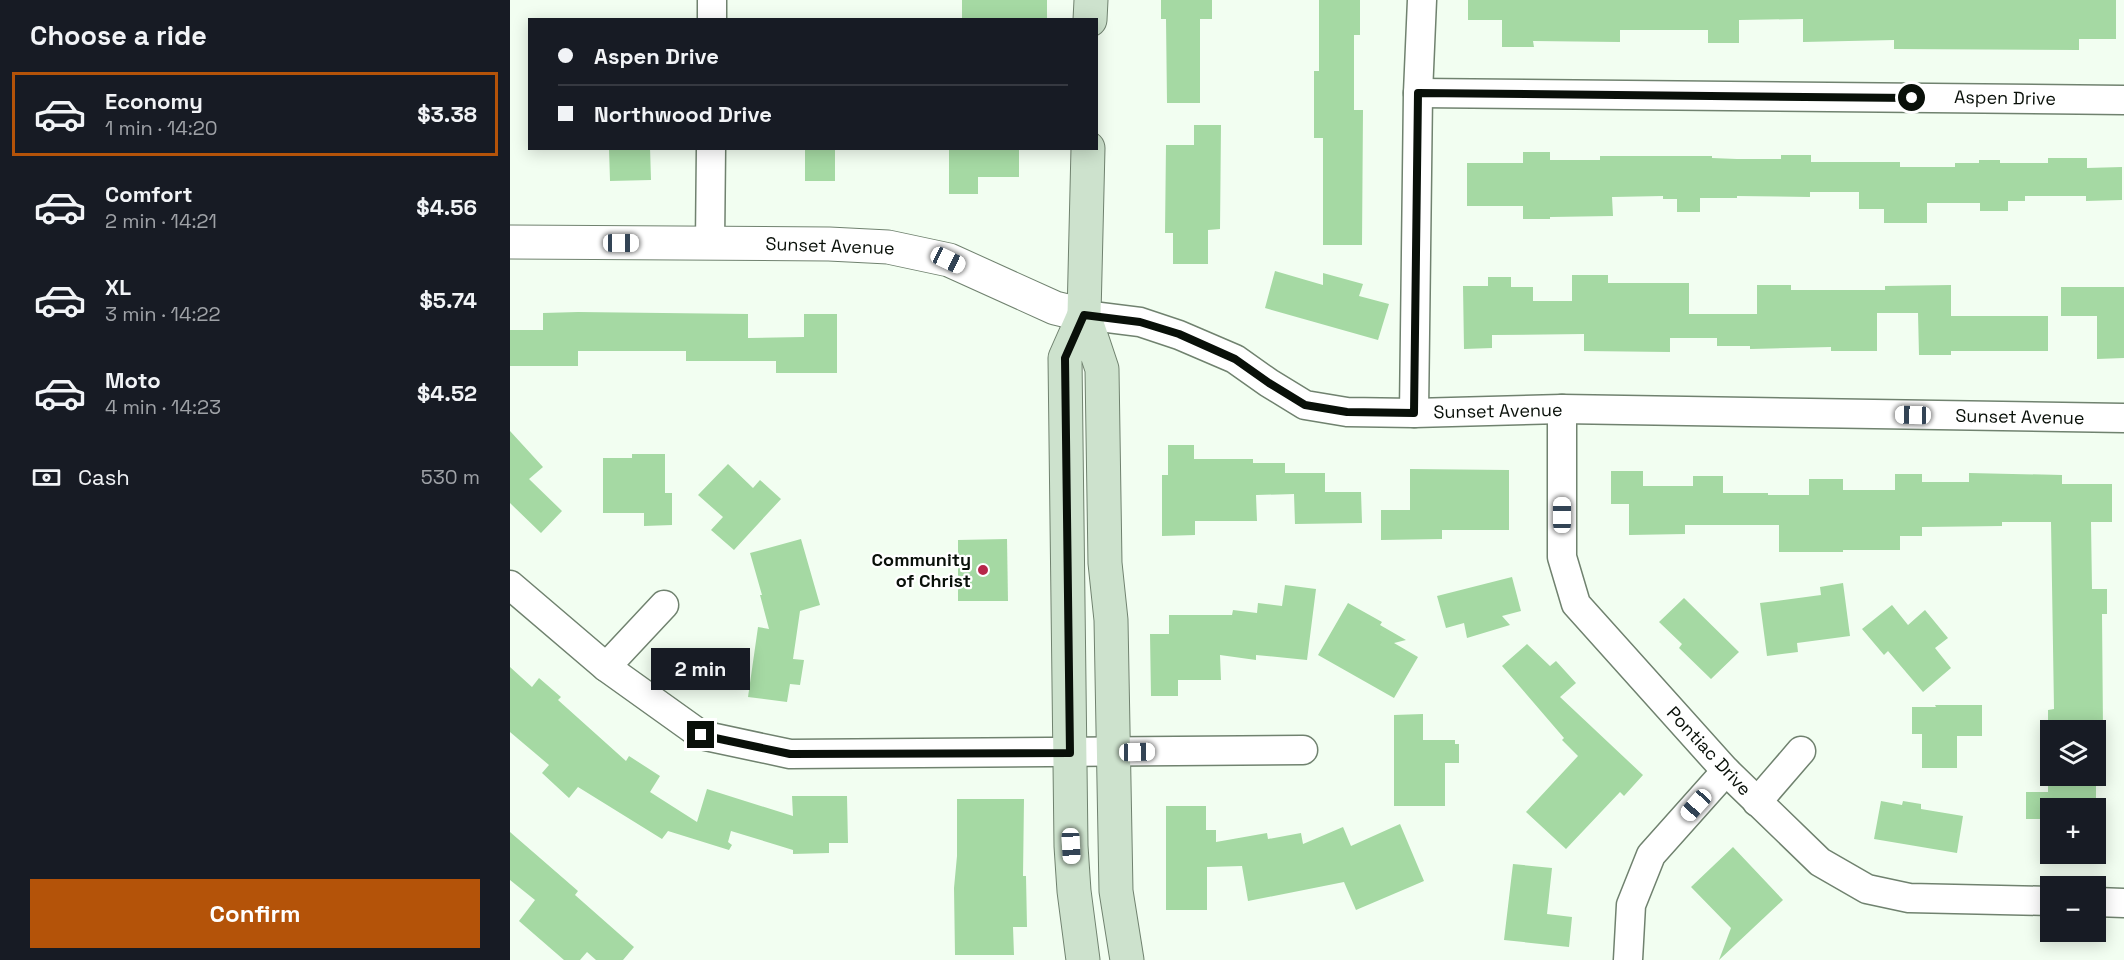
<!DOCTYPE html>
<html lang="en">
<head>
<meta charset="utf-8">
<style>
	body { margin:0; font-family:"Space Grotesk",sans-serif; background:#242831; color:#f1f3f6; height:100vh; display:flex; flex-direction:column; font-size:22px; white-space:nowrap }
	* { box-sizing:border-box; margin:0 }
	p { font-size:20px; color:#9ea1a6 }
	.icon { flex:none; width:33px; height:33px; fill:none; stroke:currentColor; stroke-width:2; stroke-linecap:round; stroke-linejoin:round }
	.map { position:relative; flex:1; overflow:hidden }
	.side { display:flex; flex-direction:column; background:#171b24; width:510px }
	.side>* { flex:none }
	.guide { position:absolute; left:18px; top:18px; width:570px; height:132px; border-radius:0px; box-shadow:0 3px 15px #0003; display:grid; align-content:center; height:132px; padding:0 30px; background:#171b24 }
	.tools { position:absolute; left:1530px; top:720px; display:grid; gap:12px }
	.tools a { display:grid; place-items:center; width:66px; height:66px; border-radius:0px; background:#171b24; box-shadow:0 3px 15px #0003; font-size:30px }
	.end { position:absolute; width:27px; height:27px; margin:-14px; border:8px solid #091009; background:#fff; box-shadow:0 0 0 3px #fff }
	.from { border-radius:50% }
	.bubble { position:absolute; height:42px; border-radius:0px; background:#171b24; box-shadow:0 3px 15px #0003; font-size:20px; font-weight:600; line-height:42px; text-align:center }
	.car { position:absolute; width:18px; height:36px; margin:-18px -9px; border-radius:8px; box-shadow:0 0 4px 2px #0007; background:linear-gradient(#fff 24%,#345 0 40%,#fff 0 76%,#345 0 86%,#fff 0) }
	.guide b { display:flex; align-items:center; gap:21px; height:57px; font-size:22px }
	.guide b+b { border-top:2px solid #363941 }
	.guide i { width:15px; height:15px; background:#f1f3f6 }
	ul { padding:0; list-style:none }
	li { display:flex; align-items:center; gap:18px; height:84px; margin:0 12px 9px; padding:0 18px; border:3px solid transparent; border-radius:0px }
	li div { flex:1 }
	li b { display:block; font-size:22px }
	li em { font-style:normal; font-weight:600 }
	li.on { border-color:#b45309 }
	li>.icon { width:54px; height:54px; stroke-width:1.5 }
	h2 { padding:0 30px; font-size:27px; line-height:72px }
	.pay { display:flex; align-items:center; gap:15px; height:66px; padding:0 30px; font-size:22px }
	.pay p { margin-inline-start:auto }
	.button { display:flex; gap:12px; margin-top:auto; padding:12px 30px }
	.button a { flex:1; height:69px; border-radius:0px; background:#b45309; color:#fff; font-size:24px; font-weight:600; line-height:69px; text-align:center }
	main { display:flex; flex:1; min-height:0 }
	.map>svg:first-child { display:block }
	.building { fill:#a5d9a3 }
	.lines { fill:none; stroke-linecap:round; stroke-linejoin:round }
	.minor-casing { stroke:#70826f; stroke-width:31 }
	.tertiary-casing { stroke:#70826f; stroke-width:35 }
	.secondary-casing { stroke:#70826f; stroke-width:35 }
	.minor { stroke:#fff; stroke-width:28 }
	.tertiary { stroke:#fff; stroke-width:33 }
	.secondary { stroke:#cde2cd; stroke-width:33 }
	.route { stroke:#091009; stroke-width:8 }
	.poi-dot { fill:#b72649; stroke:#fff; stroke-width:2 }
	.labels { text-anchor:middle; stroke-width:4.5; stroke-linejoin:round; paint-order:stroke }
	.street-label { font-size:18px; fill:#091009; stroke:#fff }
	.poi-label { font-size:18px; font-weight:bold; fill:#091009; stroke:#fff; text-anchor:end }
</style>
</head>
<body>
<main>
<section class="side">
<h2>Choose a ride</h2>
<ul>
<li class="on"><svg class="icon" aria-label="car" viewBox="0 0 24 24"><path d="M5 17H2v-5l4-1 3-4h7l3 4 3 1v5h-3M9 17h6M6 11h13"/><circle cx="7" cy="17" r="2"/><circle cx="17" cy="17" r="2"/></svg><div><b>Economy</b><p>1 min · 14:20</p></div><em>$3.38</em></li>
<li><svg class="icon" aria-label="car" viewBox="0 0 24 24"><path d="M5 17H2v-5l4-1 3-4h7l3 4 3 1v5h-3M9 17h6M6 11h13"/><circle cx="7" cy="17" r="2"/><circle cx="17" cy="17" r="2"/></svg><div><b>Comfort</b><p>2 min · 14:21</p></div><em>$4.56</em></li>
<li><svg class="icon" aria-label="car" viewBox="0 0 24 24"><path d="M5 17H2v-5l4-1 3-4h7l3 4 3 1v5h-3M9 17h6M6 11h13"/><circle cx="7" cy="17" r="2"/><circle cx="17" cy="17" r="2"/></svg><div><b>XL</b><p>3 min · 14:22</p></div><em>$5.74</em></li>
<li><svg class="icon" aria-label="car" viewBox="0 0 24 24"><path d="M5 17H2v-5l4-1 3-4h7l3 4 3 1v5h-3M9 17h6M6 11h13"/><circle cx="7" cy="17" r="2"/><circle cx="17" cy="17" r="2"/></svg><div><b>Moto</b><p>4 min · 14:23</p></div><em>$4.52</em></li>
</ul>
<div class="pay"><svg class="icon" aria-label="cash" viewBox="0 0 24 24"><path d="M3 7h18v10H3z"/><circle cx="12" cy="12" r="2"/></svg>Cash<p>530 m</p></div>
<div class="button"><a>Confirm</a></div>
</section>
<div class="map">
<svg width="1614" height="960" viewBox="0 0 1614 960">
	<rect width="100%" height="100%" fill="#f2fef1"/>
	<g class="building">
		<path d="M452 0H537V18L452 19Z"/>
		<path d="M651 0H702V19H690V103H657L656 19H651Z"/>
		<path d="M809 0H850V35H844V110H853L852 245H813V138H804V71H809Z"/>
		<path d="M958 0H1606V39H1569V50L1384 49V40L1293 42V19L1229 20V43H1198V30H1110V42L1023 41 1024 47H992V20H958Z"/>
		<path d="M684 125H711L710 229 698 230V264H663V233H655L656 145H684Z"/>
		<path d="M99 148H140L141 180 100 181Z"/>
		<rect x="295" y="148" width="30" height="33"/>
		<path d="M439 148H509V177H468V194H439Z"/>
		<path d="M1013 152H1040V160H1090V156H1202V158L1227 159H1271V155H1301V162H1390V167H1445V163H1469V160H1490V163H1538V158H1577V168L1612 167V200L1576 201V196H1515V201H1498V211H1470V203H1417V223H1374V209H1349V192H1300V197L1227 196V198H1190V212H1167V199H1153V196L1102 197 1103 216 1040 217V219H1013V206H957V163H1013Z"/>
		<path d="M765 271 813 285V273L853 284 849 296 879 304 868 340 755 308Z"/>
		<path d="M1062 275H1098V283H1179V314H1247V285H1281V290H1375V286L1441 285V316H1538V351H1441V355H1409L1408 313H1367V351H1321V347L1240 349V346H1207V338H1160V352L1074 351V334L982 335V348L954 349 953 286H978V277H1001V287H1023V301H1062Z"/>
		<path d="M1551 287H1614V358L1587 359V316H1551Z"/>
		<path d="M68 312 238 314V338L294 337V314H327V373H266V361H176V351H68V366H0V330H33V313Z"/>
		<path d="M0 431 33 467 19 479 52 511 31 533 0 503Z"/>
		<path d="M658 445H684V459H743V463H775V473H815V492H851L852 523 785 524 784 494 746 495 747 521H685V535L652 536V475H658Z"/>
		<path d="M122 454H155V493H162V525L134 526V513H93V458H122Z"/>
		<path d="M218 464 243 488 250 480 271 499 224 550 201 530 213 517 188 495Z"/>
		<path d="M900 469 999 470V530H932V539L871 540V510H900Z"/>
		<path d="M1101 471H1133V486H1183V476H1213V493H1258V495H1299V479H1333V490H1385V474H1412V482H1459V473L1552 475V484H1602V522H1581L1582 589H1597V614H1592L1593 730H1538V710L1544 709 1541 522H1492V526L1412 527V536H1390V550H1333V552H1269V525H1175V534L1119 535V504H1101Z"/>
		<path d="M291 539 310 605 290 611 283 659 294 660 290 685 280 684 277 702 238 697 248 627 259 629 250 595H252L240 553Z"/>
		<path d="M497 539 498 601H448V540Z"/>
		<path d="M1002 577 1011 611 992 616 1000 625 957 638 954 623 936 628 927 596Z"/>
		<path d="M1333 583 1340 636 1287 643 1288 652 1257 656 1250 603 1311 595 1310 587Z"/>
		<path d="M775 585 806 589 797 660 746 655V660L710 655 711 680H668V696H641L640 634H659V615H722L723 610 747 613 748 603 772 606Z"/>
		<path d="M1174 598 1229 652 1201 679 1169 648 1172 644 1149 622Z"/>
		<path d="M838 603 872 622 870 625 896 640 884 643 908 657 884 698 808 655Z"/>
		<path d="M1382 605 1398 625 1415 610 1438 638 1425 648 1441 668 1413 692 1378 651 1374 655 1352 629Z"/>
		<path d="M1017 644 1040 666 1046 661 1066 683 1050 697 1133 775 1114 796 1110 792 1056 849 1016 812 1068 756 1052 740 1054 738 992 666Z"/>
		<path d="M0 667 22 687 29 678 51 697 48 700 116 761 119 756 150 776 140 792 187 822 197 789 283 816 282 796H337L338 843H319V853L283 854V850L221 831 218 842 222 845 219 850 158 831 152 839 68 787 59 798 32 773 39 765 0 732Z"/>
		<path d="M1425 705H1472V736H1447V768H1412V734H1402V707H1426Z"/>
		<path d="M913 714V740H945V744H949V763H935V806H884V715Z"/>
		<path d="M1538 776H1586V808H1540V819H1516V792H1538Z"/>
		<path d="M447 799H514L513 876H516L517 927H503L504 955H445L444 888 447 856Z"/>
		<path d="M1371 801 1392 805 1393 801 1411 804V809L1453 816 1447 853 1364 839Z"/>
		<path d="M656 806H696V830H706V842L757 833 758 839 791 833 793 844 833 827 841 846 890 824 914 881 846 910 834 882 738 901 732 866 697 867V910H656Z"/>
		<path d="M0 832 68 891 65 895 124 947 113 960H86L77 952 70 960H54L9 921 25 900 0 880Z"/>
		<path d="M1223 847 1273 900 1209 960 1221 928 1181 887Z"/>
		<path d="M1003 864 1042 868 1037 914 1062 917 1059 947 994 940Z"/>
	</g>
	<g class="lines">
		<defs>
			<g id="minor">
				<path d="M202 20V0"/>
				<path d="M908 93 1614 100"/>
				<path d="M200 243 201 148"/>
				<path d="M574 315 630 322 669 335 725 359 759 383 795 405 837 412 904 413 1052 409 1614 418"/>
				<path d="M1052 409V557L1066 604 1216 771 1310 862 1357 889 1399 898 1540 901"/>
				<path d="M904 413 908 93 912 0"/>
				<path d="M0 585 96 667 191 735 280 754 793 750"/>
				<path d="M96 667 154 605"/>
				<path d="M1247 802 1291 751"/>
				<path d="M1586 902 1614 903"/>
				<path d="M1118 960 1121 905 1141 855 1216 771"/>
			</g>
			<path id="tertiary" d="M0 242 319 244 378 247 439 260 545 308 574 315"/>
			<g id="secondary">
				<path d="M580 20 581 0"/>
				<path d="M578 148 574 315 592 369 595 563 601 620 606 891 617 960"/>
				<path d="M573 960 564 891 561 846 555 358 574 315"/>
			</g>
		</defs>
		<use href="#minor" class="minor-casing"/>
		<use href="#tertiary" class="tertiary-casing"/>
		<use href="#secondary" class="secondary-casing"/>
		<use href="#minor" class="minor"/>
		<use href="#tertiary" class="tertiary"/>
		<use href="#secondary" class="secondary"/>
	</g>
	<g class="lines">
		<path class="route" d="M191 735 280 754 560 753 555 358 574 315 630 322 669 334 725 359 759 383 795 405 837 412 904 413 908 93 1402 98"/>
	</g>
	<circle class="poi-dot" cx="473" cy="570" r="6"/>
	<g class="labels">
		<g class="street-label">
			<text transform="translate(1495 98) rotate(1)" y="6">Aspen Drive</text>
			<text transform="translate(320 246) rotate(2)" y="6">Sunset Avenue</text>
			<text transform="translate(988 411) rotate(-1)" y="6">Sunset Avenue</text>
			<text transform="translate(1510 417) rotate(1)" y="6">Sunset Avenue</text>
			<text transform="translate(1199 751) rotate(47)" y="6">Pontiac Drive</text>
		</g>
		<g class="poi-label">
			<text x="461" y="566">Community<tspan x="461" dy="21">of Christ</tspan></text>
		</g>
	</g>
</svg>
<div class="tools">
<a><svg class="icon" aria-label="layers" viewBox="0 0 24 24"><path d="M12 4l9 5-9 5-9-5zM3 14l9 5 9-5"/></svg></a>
<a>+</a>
<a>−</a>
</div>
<i class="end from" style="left:1402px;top:98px"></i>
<i class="end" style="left:191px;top:735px"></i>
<div class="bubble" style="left:141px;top:648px;width:99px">2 min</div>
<i class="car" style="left:111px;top:243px;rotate:90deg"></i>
<i class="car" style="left:438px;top:260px;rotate:115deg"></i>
<i class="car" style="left:1403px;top:415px;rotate:271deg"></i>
<i class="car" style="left:1052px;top:515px;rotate:0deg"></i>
<i class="car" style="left:627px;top:752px;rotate:89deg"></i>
<i class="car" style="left:1186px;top:805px;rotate:222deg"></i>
<i class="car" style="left:561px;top:846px;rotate:177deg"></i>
<div class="guide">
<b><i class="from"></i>Aspen Drive</b>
<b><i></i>Northwood Drive</b>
</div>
</div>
</main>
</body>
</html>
